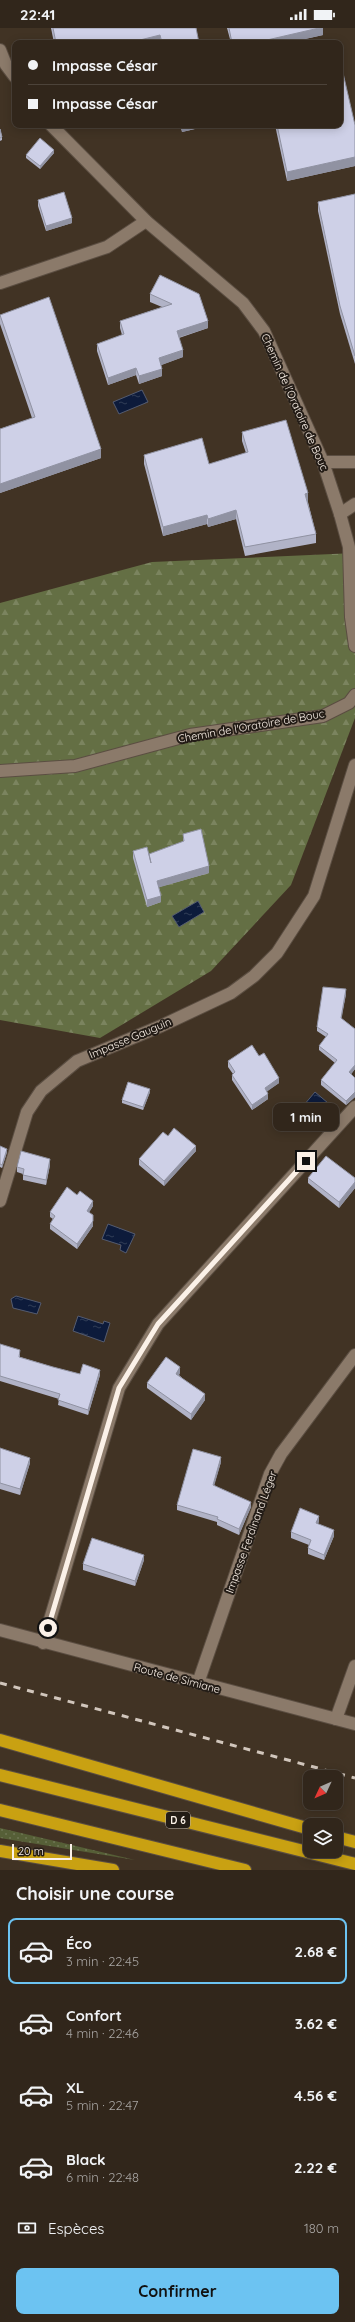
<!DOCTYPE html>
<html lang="fr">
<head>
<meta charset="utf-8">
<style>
	body { margin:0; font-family:Quicksand,sans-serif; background:#392e24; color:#f1f3f6; height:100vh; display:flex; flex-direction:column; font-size:15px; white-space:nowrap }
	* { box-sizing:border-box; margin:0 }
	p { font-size:13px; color:#a8a5a3 }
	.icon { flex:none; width:22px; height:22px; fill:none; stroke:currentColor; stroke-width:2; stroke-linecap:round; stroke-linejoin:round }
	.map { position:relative; height:1842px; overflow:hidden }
	.panel { display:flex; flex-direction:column; background:#31261b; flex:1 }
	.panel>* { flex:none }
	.hud { position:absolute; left:12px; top:12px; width:331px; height:88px; border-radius:8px; box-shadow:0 2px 10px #0003,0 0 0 1px #4c433a; display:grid; align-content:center; height:88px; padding:0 16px; background:#31261b }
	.needle { width:26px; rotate:226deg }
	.buttons { position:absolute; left:303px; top:1742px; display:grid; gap:8px }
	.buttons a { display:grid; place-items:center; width:40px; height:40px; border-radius:8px; background:#31261b; box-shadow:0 2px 10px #0003,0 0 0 1px #4c433a; font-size:20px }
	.scale { position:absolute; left:12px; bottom:10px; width:60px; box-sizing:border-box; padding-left:4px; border:2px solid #fbf1e8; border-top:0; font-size:11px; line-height:14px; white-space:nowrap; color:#fbf1e8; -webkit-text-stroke:3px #231c16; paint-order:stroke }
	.end { position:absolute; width:18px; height:18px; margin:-9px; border:5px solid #fbf1e8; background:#111; box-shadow:0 0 0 2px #111 }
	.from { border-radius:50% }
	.bubble { position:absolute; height:28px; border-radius:8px; background:#31261b; box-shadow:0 2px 10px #0003,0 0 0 1px #4c433a; font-size:13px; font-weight:700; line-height:28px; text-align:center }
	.hud b { display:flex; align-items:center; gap:14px; height:38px; font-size:15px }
	.hud b+b { border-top:1px solid #4c433a }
	.hud i { width:10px; height:10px; background:#f1f3f6 }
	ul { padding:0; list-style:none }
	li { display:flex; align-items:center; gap:12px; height:66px; margin:0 8px 6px; padding:0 8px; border:2px solid transparent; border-radius:8px }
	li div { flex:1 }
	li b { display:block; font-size:15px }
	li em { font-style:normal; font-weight:700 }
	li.current { border-color:#6cc3f2 }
	li>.icon { width:36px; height:36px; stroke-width:1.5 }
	h2 { padding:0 16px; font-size:18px; line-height:48px }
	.pay { display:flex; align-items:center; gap:10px; height:44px; padding:0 16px; font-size:15px }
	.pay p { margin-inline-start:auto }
	.button { display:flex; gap:8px; margin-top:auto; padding:8px 16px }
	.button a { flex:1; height:46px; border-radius:8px; background:#6cc3f2; color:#111; font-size:16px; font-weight:700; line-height:46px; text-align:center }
	.status { display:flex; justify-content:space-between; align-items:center; height:28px; padding:0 20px; background:#31261b; direction:ltr }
	.status svg { height:11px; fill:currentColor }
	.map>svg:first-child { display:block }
	.grass { fill:url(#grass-dots) }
	.forest { fill:url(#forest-firs) }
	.water { fill:url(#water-ripples); stroke:#545b6f }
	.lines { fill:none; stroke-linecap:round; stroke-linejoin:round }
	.minor-casing { stroke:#5b4e42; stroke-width:14 }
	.highway-casing { stroke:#5b4e42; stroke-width:14 }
	.minor { stroke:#8b7a6a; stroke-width:12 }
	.highway { stroke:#c9a112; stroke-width:12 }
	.rail { stroke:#d1c6bc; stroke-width:3; stroke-dasharray:7 7; stroke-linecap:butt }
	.wall { fill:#b1b3c7 }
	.shaded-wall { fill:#9092a2 }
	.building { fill:#ced0e7; stroke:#9092a2 }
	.route { stroke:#fbf1e8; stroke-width:5 }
	.labels { text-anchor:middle; stroke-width:4; stroke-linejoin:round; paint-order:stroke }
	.shield { fill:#231c16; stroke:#bab1a9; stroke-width:1 }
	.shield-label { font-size:10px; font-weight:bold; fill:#fbf1e8 }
	.street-label { font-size:11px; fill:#fbf1e8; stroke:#231c16 }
</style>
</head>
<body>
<div class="status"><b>22:41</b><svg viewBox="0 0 49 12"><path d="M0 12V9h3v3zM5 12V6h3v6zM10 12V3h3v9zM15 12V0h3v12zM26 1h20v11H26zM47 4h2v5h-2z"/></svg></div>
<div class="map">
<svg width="355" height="1842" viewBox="0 0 355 1842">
	<defs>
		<pattern id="grass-dots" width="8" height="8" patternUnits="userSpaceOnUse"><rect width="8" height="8" fill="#565f37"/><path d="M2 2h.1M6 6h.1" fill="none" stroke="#6f7654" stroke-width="1.8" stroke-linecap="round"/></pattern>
		<pattern id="forest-firs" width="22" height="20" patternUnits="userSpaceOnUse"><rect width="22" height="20" fill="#646f44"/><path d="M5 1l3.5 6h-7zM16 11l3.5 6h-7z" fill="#7b845f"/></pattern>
		<pattern id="water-ripples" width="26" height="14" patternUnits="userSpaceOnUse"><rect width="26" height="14" fill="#0d1b3b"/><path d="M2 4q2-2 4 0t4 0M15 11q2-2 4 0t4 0" fill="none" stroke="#313d57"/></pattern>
	</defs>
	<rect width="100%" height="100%" fill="#413324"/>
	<path class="grass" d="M0 1800 135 1832 0 1810Z"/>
	<path class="forest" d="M355 525V690L291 857 211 943 100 1010 0 992V575L152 534Z"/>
	<g class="water">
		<path d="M142 362 148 374 119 386 113 374Z"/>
		<path d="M198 873 204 884 179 899 172 888Z"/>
		<path d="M315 1064 328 1075 305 1102 292 1091Z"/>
		<path d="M108 1196 135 1206 126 1225 120 1222 121 1217 102 1211Z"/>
		<path d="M16 1268 41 1275 37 1286 13 1280 11 1271Z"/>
		<path d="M78 1288 103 1296 104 1293 110 1295 104 1314 73 1303Z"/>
	</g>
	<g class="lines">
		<defs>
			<g id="minor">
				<path d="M0 22 6 37 15 49"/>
				<path d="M51 97 146 193 243 275 264 303 323 434 340 486 349 519 351 589 355 618"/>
				<path d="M0 255 107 219 146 193"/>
				<path d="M323 434H355"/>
				<path d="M340 486 355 476"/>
				<path d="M0 743 75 738 190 707 323 688 349 675 355 667"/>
				<path d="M0 1173 27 1084 41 1063 77 1033 161 998 231 965 254 948 277 925 314 868 355 737"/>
				<path d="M0 1602 355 1696"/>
				<path d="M43 1615 119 1360 158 1296 355 1079"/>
				<path d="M198 1655 270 1446 281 1426 355 1327"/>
				<path d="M336 1691 355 1638"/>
			</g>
			<g id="highway">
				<path d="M0 1712 310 1801"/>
				<path d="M0 1747 355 1836"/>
				<path d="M0 1782 245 1842"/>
				<path d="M336 1809 355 1814"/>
				<path d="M0 1823 113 1842"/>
			</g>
		</defs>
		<use href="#minor" class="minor-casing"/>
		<use href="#highway" class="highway-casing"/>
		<use href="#minor" class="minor"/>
		<use href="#highway" class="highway"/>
		<path class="rail" d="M0 1655 355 1750"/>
	</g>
	<g class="wall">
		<path d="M51 0H196L199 15H54Z"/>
		<path d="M227 0H323V7L287 15H231Z"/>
		<path d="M180 97H212L182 104Z"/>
		<path d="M275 97H355V138L287 153Z"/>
		<path d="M0 101 2 109V112L0 113Z"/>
		<path d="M54 125 40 141 26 130V127Z"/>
		<path d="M355 166V336L340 286 318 183V174Z"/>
		<path d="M38 172 72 195 46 203 38 178Z"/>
		<path d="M160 247 208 300 179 310 183 329 161 337 162 348 139 356 136 347 108 357 97 323V316L122 307 120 300V293L162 279 150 274V266Z"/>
		<path d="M0 287 101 430 0 465V401L32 390 0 296Z"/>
		<path d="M242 404 308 474 316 506V515L245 528 236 491 208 499 207 496 163 508 144 436V427L209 436 246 425 242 413Z"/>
		<path d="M183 806 209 845 159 859 161 874 147 879 133 830V823L149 827 183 814Z"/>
		<path d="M346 966 341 990 355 1001V1041L351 1046 355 1050V1069L346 1077 321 1057V1052L335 1035 319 1022V1018L326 1009 317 1003V999Z"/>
		<path d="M259 1028 279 1055 267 1063 268 1071 252 1082 232 1052V1047L233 1046 228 1039V1033Z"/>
		<path d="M150 1064 143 1082 122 1075V1072Z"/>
		<path d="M168 1108 196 1123 164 1158 139 1137V1131Z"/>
		<path d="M0 1118 7 1124 2 1140 0 1139Z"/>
		<path d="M50 1137 46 1157 23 1152V1146L17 1144V1139Z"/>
		<path d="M308 1150H355V1160L339 1180 308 1155Z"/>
		<path d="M93 1178 89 1184 93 1198 77 1221 50 1201V1196L53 1191 50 1189V1184Z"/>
		<path d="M0 1316 20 1327V1329L53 1339 80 1346 100 1347 88 1387 58 1377 59 1371 0 1353Z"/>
		<path d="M180 1345 179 1347 205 1372 191 1392 147 1360V1355Z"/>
		<path d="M0 1420 30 1435 20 1467 0 1461Z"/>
		<path d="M221 1434 214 1457 251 1479 239 1507 217 1497V1494L177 1482V1477Z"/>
		<path d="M319 1493 318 1496 334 1508 324 1532 308 1526V1520L309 1517 291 1510V1504Z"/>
		<path d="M144 1532 135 1558 83 1542V1536Z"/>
	</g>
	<g class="shaded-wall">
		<path d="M319 0H323V7L287 15H254Z"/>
		<path d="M160 7V15H128Z"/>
		<path d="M182 97H212L182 104Z"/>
		<path d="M54 122V125L40 141V138Z"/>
		<path d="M355 129V138L287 153V144Z"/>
		<path d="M72 190V195L46 203V198Z"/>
		<path d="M208 293V300L177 310V303Z"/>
		<path d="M183 322V329L159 338V330Z"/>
		<path d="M136 340V347L108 357V350Z"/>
		<path d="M162 341V348L139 356V348Z"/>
		<path d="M101 421V430L0 465V456Z"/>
		<path d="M308 465V474L305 475V466Z"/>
		<path d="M236 482V491L208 499V491Z"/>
		<path d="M207 487V496L163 508V499Z"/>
		<path d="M209 838V845L157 860V853Z"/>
		<path d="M161 868V874L147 879V872Z"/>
		<path d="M346 961V966L341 994V990Z"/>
		<path d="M355 1037V1041L349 1049V1044Z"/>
		<path d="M279 1050V1055L265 1065V1060Z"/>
		<path d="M150 1061V1064L143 1082V1079Z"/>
		<path d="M355 1064V1069L346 1077V1073Z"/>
		<path d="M268 1066V1071L252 1082V1077Z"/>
		<path d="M196 1118V1123L164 1158V1153Z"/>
		<path d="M7 1121V1124L2 1140V1137Z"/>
		<path d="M50 1131V1137L46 1157V1152Z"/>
		<path d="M355 1154V1160L339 1180V1174Z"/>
		<path d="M93 1173V1178L87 1188V1183Z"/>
		<path d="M93 1193V1198L77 1221V1216Z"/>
		<path d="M180 1339V1345L176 1351V1346Z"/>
		<path d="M100 1342V1347L88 1387V1382Z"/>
		<path d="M205 1366V1372L191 1392V1386Z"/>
		<path d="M221 1429V1434L213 1462V1457Z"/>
		<path d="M30 1430V1435L20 1467V1461Z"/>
		<path d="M251 1474V1479L239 1507V1501Z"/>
		<path d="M319 1488V1493L316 1501V1495Z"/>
		<path d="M334 1502V1508L324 1532V1527Z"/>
		<path d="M144 1527V1532L135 1558V1553Z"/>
	</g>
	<g class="building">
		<path d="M53 0H196L199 15H162L160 7 128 15H56Z"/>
		<path d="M229 0H319L254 15H232Z"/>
		<path d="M340 32 355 97V129L287 144 277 97H340Z"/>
		<path d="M0 101 2 109 0 110Z"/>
		<path d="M40 110 54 122 40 138 26 127Z"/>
		<path d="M64 164 72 190 46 198 38 172Z"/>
		<path d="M355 166V328L340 278 318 174Z"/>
		<path d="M160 247 199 266 208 293 177 303 183 322 159 330 162 341 139 348 136 340 108 350 97 316 124 306 120 293 172 276 150 266Z"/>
		<path d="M49 269 101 421 0 456V401L35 389 0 287Z"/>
		<path d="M286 392 308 465 305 466 316 506 245 519 236 482 208 491 207 487 163 499 144 427 202 410 209 436 248 424 242 404Z"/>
		<path d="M201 801 209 838 157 853 161 868 147 872 133 823 147 819 151 835 149 826 184 813 183 806Z"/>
		<path d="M323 959 346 961 341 990 355 1001V1037L349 1044 355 1050V1064L346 1073 321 1052 337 1032 319 1018 328 1006 317 999Z"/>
		<path d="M252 1017 259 1028 264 1025 279 1050 265 1060 268 1066 252 1077 232 1047 235 1044 228 1033Z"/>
		<path d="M128 1054 150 1061 143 1079 122 1072Z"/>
		<path d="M174 1100 196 1118 164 1153 139 1131 163 1104 168 1108Z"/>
		<path d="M0 1118 7 1121 2 1137 0 1136Z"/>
		<path d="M21 1123 50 1131 46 1152 23 1147 24 1141 17 1139Z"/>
		<path d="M326 1128 355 1150V1154L339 1174 308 1150Z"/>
		<path d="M67 1159 77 1167 80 1163 93 1173 87 1183 93 1187V1193L77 1216 50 1196 55 1188 50 1184Z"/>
		<path d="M0 1316 20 1322 19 1329 53 1339 80 1346 83 1336 100 1342 88 1382 58 1372 60 1366 0 1348Z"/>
		<path d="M166 1329 180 1339 176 1346 205 1366 191 1386 147 1355Z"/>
		<path d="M0 1420 30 1430 20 1461 0 1455Z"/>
		<path d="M193 1421 221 1429 213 1457 251 1474 239 1501 217 1491 218 1489 177 1477Z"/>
		<path d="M300 1480 319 1488 316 1495 334 1502 324 1527 308 1520 311 1512 291 1504Z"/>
		<path d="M92 1510 144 1527 135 1553 83 1536Z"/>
	</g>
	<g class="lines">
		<path class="route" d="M48 1600 119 1360 158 1296 306 1133"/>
	</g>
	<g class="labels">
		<rect class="shield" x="166" y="1784" width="24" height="16" rx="3"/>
		<g class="shield-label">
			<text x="178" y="1796">D 6</text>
		</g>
		<g class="street-label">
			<text transform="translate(295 374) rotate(66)" y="4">Chemin de l'Oratoire de Bouc</text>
			<text transform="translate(251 698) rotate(-10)" y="4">Chemin de l'Oratoire de Bouc</text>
			<text transform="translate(130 1010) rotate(-23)" y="4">Impasse Gauguin</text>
			<text transform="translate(251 1504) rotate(-70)" y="4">Impasse Ferdinand Léger</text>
			<text transform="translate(177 1650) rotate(15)" y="4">Route de Simiane</text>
		</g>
	</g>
</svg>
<div class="buttons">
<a><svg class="needle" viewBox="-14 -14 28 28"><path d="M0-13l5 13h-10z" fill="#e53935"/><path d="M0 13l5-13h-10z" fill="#a8a5a3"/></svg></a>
<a><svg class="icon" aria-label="layers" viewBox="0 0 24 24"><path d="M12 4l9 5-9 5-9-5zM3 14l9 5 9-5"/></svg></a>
</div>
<div class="scale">20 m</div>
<i class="end from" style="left:48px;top:1600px"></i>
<i class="end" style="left:306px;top:1133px"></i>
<div class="bubble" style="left:273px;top:1075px;width:66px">1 min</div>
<div class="hud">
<b><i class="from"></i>Impasse César</b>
<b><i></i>Impasse César</b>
</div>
</div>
<section class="panel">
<h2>Choisir une course</h2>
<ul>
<li class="current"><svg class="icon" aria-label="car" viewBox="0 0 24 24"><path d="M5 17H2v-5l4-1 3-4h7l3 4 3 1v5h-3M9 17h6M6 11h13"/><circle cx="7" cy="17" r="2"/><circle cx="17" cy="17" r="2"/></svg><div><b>Éco</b><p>3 min · 22:45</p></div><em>2.68 €</em></li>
<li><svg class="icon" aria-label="car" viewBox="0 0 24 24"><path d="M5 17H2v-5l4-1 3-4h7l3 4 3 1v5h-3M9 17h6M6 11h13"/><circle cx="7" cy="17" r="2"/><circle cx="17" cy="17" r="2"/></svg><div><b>Confort</b><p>4 min · 22:46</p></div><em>3.62 €</em></li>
<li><svg class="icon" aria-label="car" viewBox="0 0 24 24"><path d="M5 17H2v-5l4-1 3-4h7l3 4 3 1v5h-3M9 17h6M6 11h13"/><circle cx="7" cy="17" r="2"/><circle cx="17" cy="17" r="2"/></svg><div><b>XL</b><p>5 min · 22:47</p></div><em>4.56 €</em></li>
<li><svg class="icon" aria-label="car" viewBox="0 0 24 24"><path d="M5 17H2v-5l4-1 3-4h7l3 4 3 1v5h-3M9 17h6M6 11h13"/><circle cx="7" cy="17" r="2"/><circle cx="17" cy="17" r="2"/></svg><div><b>Black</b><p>6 min · 22:48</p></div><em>2.22 €</em></li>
</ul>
<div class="pay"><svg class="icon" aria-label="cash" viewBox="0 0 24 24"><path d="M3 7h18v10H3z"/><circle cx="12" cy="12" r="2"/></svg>Espèces<p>180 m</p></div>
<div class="button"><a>Confirmer</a></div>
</section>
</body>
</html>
